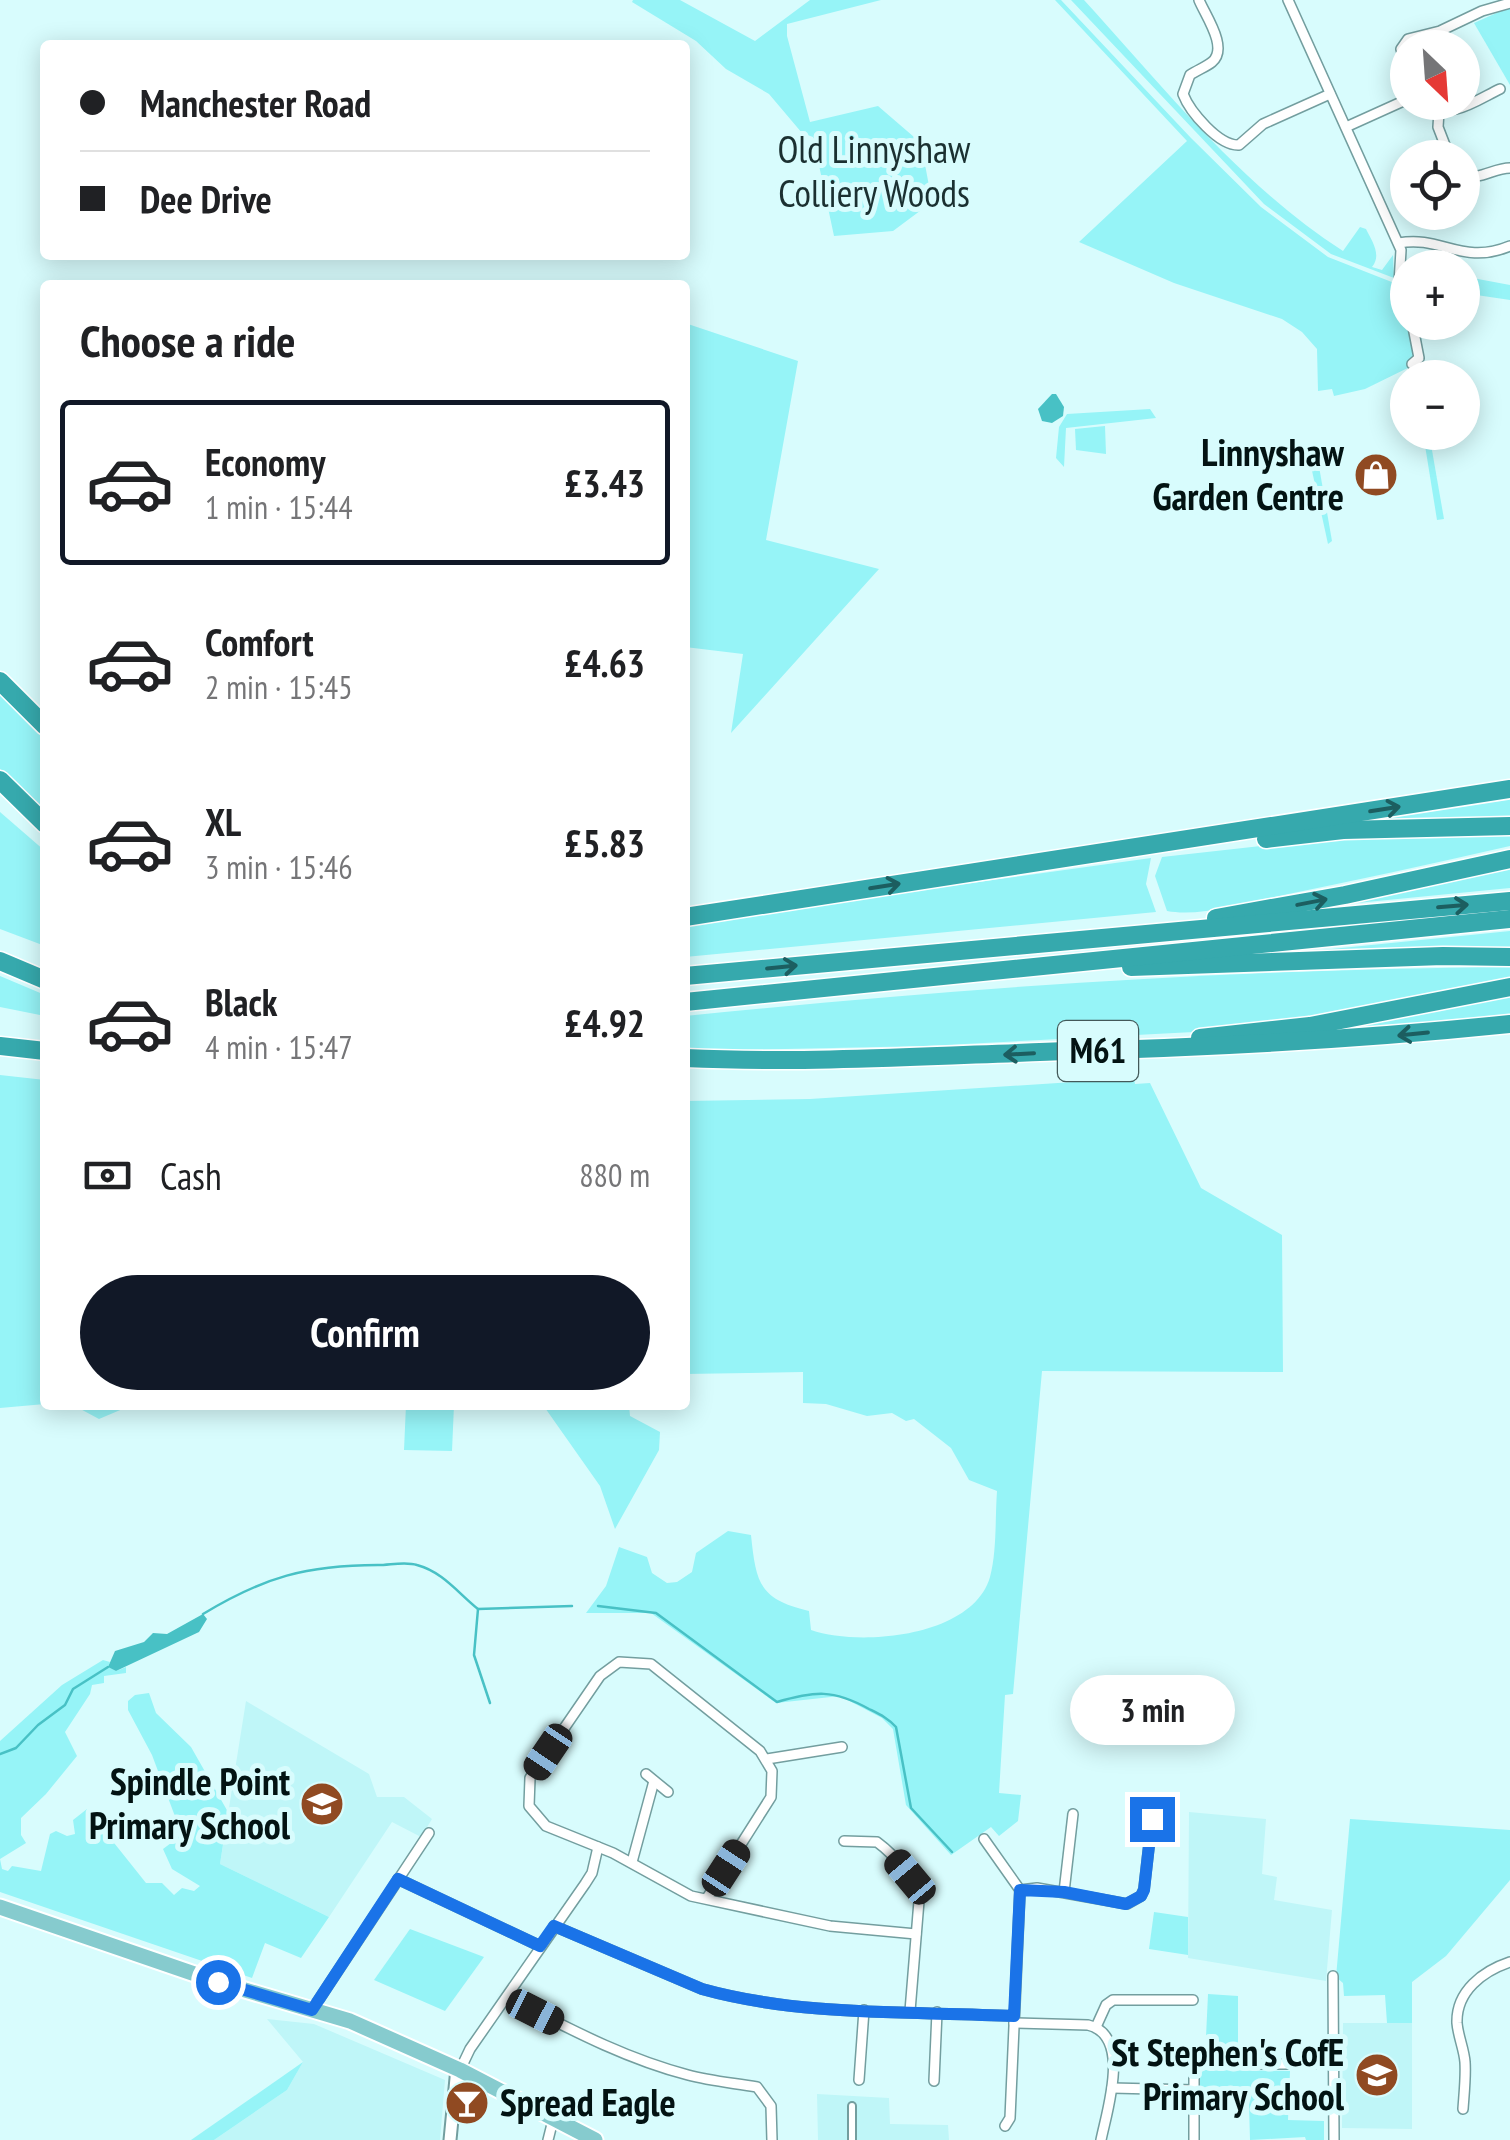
<!DOCTYPE html>
<html lang="en">
<head>
<meta charset="utf-8">
<style>
	body { margin:0; font-family:"PT Sans Narrow",sans-serif; background:#f2f2f2; color:#202124; height:100vh; display:flex; flex-direction:column; font-size:38px; white-space:nowrap }
	* { box-sizing:border-box; margin:0 }
	p { font-size:32px; color:#757577 }
	.icon { flex:none; width:55px; height:55px; fill:none; stroke:currentColor; stroke-width:2; stroke-linecap:round; stroke-linejoin:round }
	.map { position:relative; flex:1; overflow:hidden }
	.panel { position:absolute; left:40px; top:280px; width:650px; height:1130px; display:flex; flex-direction:column; background:#fff; border-radius:10px; box-shadow:0 5px 25px #0003 }
	.panel>* { flex:none }
	.top-card { position:absolute; left:40px; top:40px; width:650px; height:220px; border-radius:10px; box-shadow:0 5px 25px #0003; display:grid; align-content:center; height:220px; padding:0 40px; background:#fff }
	.needle { width:65px; rotate:155deg }
	.buttons { position:absolute; left:1390px; top:30px; display:grid; gap:20px }
	.buttons a { display:grid; place-items:center; width:90px; height:90px; border-radius:50%; background:#fff; box-shadow:0 5px 25px #0003; font-size:50px }
	.end { position:absolute; width:45px; height:45px; margin:-22px; border:12px solid #1a73e8; background:#fff; box-shadow:0 0 0 5px #fff }
	.from { border-radius:50% }
	.bubble { position:absolute; height:70px; border-radius:35px; background:#fff; box-shadow:0 5px 25px #0003; font-size:32px; font-weight:700; line-height:70px; text-align:center }
	.car { position:absolute; width:30px; height:60px; margin:-30px -15px; border-radius:12px; box-shadow:0 0 8px 2px #0007; background:linear-gradient(#222 24%,#8ab4d8 0 40%,#222 0 76%,#8ab4d8 0 86%,#222 0) }
	.top-card b { display:flex; align-items:center; gap:35px; height:95px; font-size:38px }
	.top-card b+b { border-top:2px solid #e0e0e0 }
	.top-card i { width:25px; height:25px; background:#202124 }
	ul { padding:0; list-style:none }
	li { display:flex; align-items:center; gap:30px; height:165px; margin:0 20px 15px; padding:0 20px; border:5px solid transparent; border-radius:10px }
	li div { flex:1 }
	li b { display:block; font-size:38px }
	li em { font-style:normal; font-weight:700 }
	li.active { border-color:#111827 }
	li>.icon { width:90px; height:90px; stroke-width:1.5 }
	h2 { padding:0 40px; font-size:45px; line-height:120px }
	.pay { display:flex; align-items:center; gap:25px; height:110px; padding:0 40px; font-size:38px }
	.pay p { margin-inline-start:auto }
	.primary-button { display:flex; gap:20px; margin-top:auto; padding:20px 40px }
	.primary-button a { flex:1; height:115px; border-radius:60px; background:#111827; color:#fff; font-size:40px; font-weight:700; line-height:115px; text-align:center }
	.map>svg:first-child { display:block }
	.built { fill:#bff6f8 }
	.green { fill:#96f4f7 }
	.water { fill:#48c1c5 }
	.lines { fill:none; stroke-linecap:round; stroke-linejoin:round }
	.stream { stroke:#48c1c5; stroke-width:2.5 }
	.pedestrian-casing { stroke:#739e9f; stroke-width:10 }
	.minor-casing { stroke:#739e9f; stroke-width:12 }
	.tertiary-casing { stroke:#739e9f; stroke-width:15 }
	.primary-casing { stroke:#fff; stroke-width:19 }
	.motorway-casing { stroke:#fff; stroke-width:21 }
	.pedestrian { stroke:#fff; stroke-width:6 }
	.minor { stroke:#fff; stroke-width:9 }
	.tertiary { stroke:#fff; stroke-width:11 }
	.primary { stroke:#86cbce; stroke-width:15 }
	.motorway { stroke:#36a9ad; stroke-width:18 }
	.oneway { stroke:#1c5e60 }
	.route { stroke:#1a73e8; stroke-width:12 }
	.labels { text-anchor:middle; stroke-width:10; stroke-linejoin:round; paint-order:stroke }
	.shield { fill:#d8fcfd; stroke:#435959; stroke-width:2.5 }
	.shield-label { font-size:35px; font-weight:bold; fill:#031313 }
	.park-label { font-size:38px; fill:#1b3031; stroke:#d8fcfd }
	.poi-label { font-size:38px; font-weight:bold; fill:#031313; stroke:#d8fcfd; text-anchor:end }
</style>
</head>
<body>
<div class="map">
<svg width="1510" height="2140" viewBox="0 0 1510 2140">
	<rect width="100%" height="100%" fill="#d8fcfd"/>
	<g class="built">
		<path d="M246 1701 369 1774 377 1797H404L432 1819 421 1837 392 1822 329 1917 220 1864Z"/>
		<path d="M1189 1812 1266 1819 1262 1874 1277 1877 1274 1900 1332 1910 1326 1981 1188 1958Z"/>
		<path d="M267 2019 314 2024 445 2080 440 2140H214L287 2090 303 2062Z"/>
		<path d="M1343 2023H1412V2129L1342 2128Z"/>
		<path d="M817 2094 889 2098 890 2124 948 2125 949 2140H818Z"/>
	</g>
	<g class="green">
		<path d="M633 0H680L755 41 810 0H881L787 24V36L810 122 878 106 921 143 932 202 893 231 834 236 813 137 802 133 769 94 726 69 696 41 632 2Z"/>
		<path d="M1055 0H1061L1191 138 1261 207 1328 257 1407 288 1408 322 1421 323 1422 361 1365 389 1334 396 1332 389 1318 391 1317 349 1302 332 1282 319 1174 283 1079 242 1187 141Z"/>
		<path d="M1071 0H1084C1165 89 1242 186 1343 251L1360 227 1366 229C1372 241 1382 255 1372 267L1382 270 1393 255 1394 278 1331 254 1264 204Z"/>
		<path d="M1510 7V85L1474 23Z"/>
		<path d="M1462 276 1510 285V300L1463 293Z"/>
		<path d="M685 323 798 361 766 540 879 569 731 733 743 654 685 647Z"/>
		<path d="M1150 409 1156 418 1066 428 1064 467 1056 458 1059 427 1067 414Z"/>
		<path d="M1105 426 1106 454 1076 450 1075 429Z"/>
		<path d="M1423 433H1429L1444 519 1437 520Z"/>
		<path d="M1317 455 1332 541 1328 544 1309 457Z"/>
		<path d="M0 689 45 735V815L0 769Z"/>
		<path d="M1510 795V817L1372 820 1371 817Z"/>
		<path d="M0 812 45 851V946L0 929Z"/>
		<path d="M1510 833V846C1432 864 1353 881 1274 897 1242 903 1199 917 1167 911L1155 876 1162 857 1314 840Z"/>
		<path d="M1151 858 1146 884 1156 912 685 957V923Z"/>
		<path d="M1510 864V888L1316 907Z"/>
		<path d="M1510 931V949L1292 953Z"/>
		<path d="M1510 967V980L1343 1013 1213 1031 926 1046 685 1051V1016C959 988 1234 969 1510 967Z"/>
		<path d="M0 976 45 995V1016L0 1007Z"/>
		<path d="M1510 997V1018L1308 1036Z"/>
		<path d="M0 1075 45 1080V1404L0 1408Z"/>
		<path d="M1134 1078 1135 1084 1150 1083 1201 1188 1282 1235 1283 1372 1042 1371 1013 1694 1005 1695 999 1793 1021 1795 1018 1821 999 1836 991 1827 951 1855 906 1805 893 1729 882 1718 840 1696 776 1703 651 1613H586L606 1586 619 1547 647 1557 652 1573 667 1583 677 1582 692 1572 696 1553 728 1531 751 1535C756 1583 759 1599 809 1611L811 1630C860 1647 973 1637 990 1577 997 1551 995 1518 997 1491L969 1480 951 1448 914 1419 906 1421 892 1413 867 1416 826 1404 803 1403V1372L685 1374V1101L810 1099Z"/>
		<path d="M73 1405H132L99 1419Z"/>
		<path d="M406 1405H454L452 1451 404 1450Z"/>
		<path d="M543 1405H629L630 1416 660 1432 659 1450 615 1529 600 1486Z"/>
		<path d="M103 1660 110 1662 108 1667 116 1671 126 1667V1673L104 1676V1683L92 1685 90 1694 65 1732 77 1756 46 1794 21 1818V1835L26 1843 0 1859 2 1869 8 1871 12 1866 41 1871 50 1834 56 1831 67 1836 75 1834 73 1820 87 1809 146 1883H162L174 1895 182 1888 194 1891 200 1886 172 1869 163 1849 171 1843 167 1842 165 1829 176 1819 152 1755 128 1710V1701L135 1695 149 1693 156 1713 191 1747 228 1812 220 1864 329 1917 301 1958 265 1943 252 1978 0 1892V1741L62 1685Z"/>
		<path d="M1350 1819 1510 1830V1880L1446 1956 1412 1982V2023H1387L1385 1995 1344 1996 1343 1983 1336 1977Z"/>
		<path d="M1154 1912 1188 1917V1955L1149 1949Z"/>
		<path d="M410 1929 484 1957 445 2011 374 1980Z"/>
		<path d="M1208 1994 1238 1996V2059H1205Z"/>
		<path d="M303 2062 287 2090 214 2140H191Z"/>
		<path d="M1205 2070 1290 2071 1288 2120 1324 2121V2140H1306L1305 2137 1250 2140 1249 2104 1200 2103V2073Z"/>
	</g>
	<g class="water">
		<path d="M1052 394H1056L1064 407 1063 416 1052 423 1042 421 1038 409Z"/>
		<path d="M203 1614 207 1619 199 1632 116 1671 108 1667 115 1651 144 1642 153 1633 167 1634Z"/>
	</g>
	<g class="lines">
		<g class="stream">
			<path d="M598 1606 656 1613 777 1702C815 1691 833 1689 869 1709 879 1714 888 1718 896 1727L911 1808 952 1852"/>
			<path d="M478 1609 474 1655 490 1703"/>
			<path d="M203 1614C264 1577 307 1565 378 1565 390 1565 406 1561 417 1565 443 1572 458 1593 478 1609L572 1606"/>
			<path d="M0 1754 16 1748 38 1725 65 1705 73 1689 108 1667"/>
		</g>
		<defs>
			<path id="pedestrian" d="M852 2106V2140"/>
			<g id="minor">
				<path d="M1199 0C1205 15 1229 48 1212 62 1206 67 1197 70 1190 75L1183 94C1190 112 1219 146 1239 145L1263 124 1330 94"/>
				<path d="M1288 0 1401 250 1399 283 1408 305"/>
				<path d="M1408 70 1401 49 1408 39 1440 31 1482 11 1510 3"/>
				<path d="M1429 102C1447 123 1480 98 1500 89"/>
				<path d="M1439 111 1438 127 1450 158"/>
				<path d="M1346 127 1408 99"/>
				<path d="M1462 175C1480 181 1493 168 1510 168"/>
				<path d="M1399 243C1441 235 1462 266 1510 246"/>
				<path d="M1412 364 1419 358 1412 322"/>
				<path d="M767 1759 842 1747"/>
				<path d="M646 1774 668 1792"/>
				<path d="M984 1839 1020 1890 1010 2118 1005 2126"/>
				<path d="M844 1841 877 1842C896 1856 914 1878 919 1901L910 2011"/>
				<path d="M632 1862 654 1781"/>
				<path d="M398 1879 540 1946"/>
				<path d="M1020 1890 1037 1888 1127 1904 1141 1896 1144 1889 1152 1819"/>
				<path d="M1064 1892 1073 1814"/>
				<path d="M707 1898 771 1797 772 1771 760 1751 651 1664 619 1662 600 1676 530 1778 529 1806 546 1826 613 1853 691 1896 830 1926 916 1934"/>
				<path d="M554 1926 702 1989C803 2017 910 2011 1014 2016"/>
				<path d="M1333 1976 1334 2140"/>
				<path d="M507 1997C566 2027 623 2058 688 2075 710 2081 734 2083 757 2087L771 2106 772 2140"/>
				<path d="M312 2010 429 1833"/>
				<path d="M1014 2023 1088 2025C1132 2035 1107 2110 1101 2140"/>
				<path d="M1096 2027 1106 2005 1113 2000H1193"/>
				<path d="M1238 2064H1334"/>
				<path d="M1194 2065V2140"/>
				<path d="M460 2070 470 2049 585 1884 592 1873 598 1847"/>
				<path d="M859 2080 864 2010"/>
				<path d="M934 2081 937 2012"/>
				<path d="M1112 2088 1194 2090"/>
				<path d="M1463 2109C1464 2094 1466 2077 1465 2062 1464 2049 1458 2036 1457 2023 1456 1991 1483 1971 1510 1962"/>
				<path d="M548 2140 553 2120"/>
			</g>
			<path id="tertiary" d="M450 2140 457 2068"/>
			<path id="primary" d="M0 1907 218 1982 350 2021 460 2070 595 2140"/>
			<g id="motorway">
				<path d="M0 681 45 726"/>
				<path d="M0 780 45 824"/>
				<path d="M1266 839 1343 830 1510 826"/>
				<path d="M685 917 1510 789"/>
				<path d="M1216 918 1345 895 1510 859"/>
				<path d="M0 961 45 980"/>
				<path d="M1131 967 1443 956 1510 957"/>
				<path d="M685 976 1510 901"/>
				<path d="M685 1002 1510 919"/>
				<path d="M1200 1038 1310 1026 1510 987"/>
				<path d="M0 1046 45 1051"/>
				<path d="M685 1058C814 1064 943 1055 1071 1051 1218 1047 1364 1039 1510 1024"/>
			</g>
		</defs>
		<use href="#pedestrian" class="pedestrian-casing"/>
		<use href="#minor" class="minor-casing"/>
		<use href="#tertiary" class="tertiary-casing"/>
		<use href="#primary" class="primary-casing"/>
		<use href="#motorway" class="motorway-casing"/>
		<use href="#pedestrian" class="pedestrian"/>
		<use href="#minor" class="minor"/>
		<use href="#tertiary" class="tertiary"/>
		<use href="#primary" class="primary"/>
		<use href="#motorway" class="motorway"/>
	</g>
	<defs><path id="oneway-shaft" d="M-6 0H5M1.5-3L5.5 0L1.5 3" fill="none" stroke-width="1.6" stroke-linecap="round" stroke-linejoin="round" transform="scale(2.5)"/></defs>
	<g class="oneway">
		<use href="#oneway-shaft" transform="translate(1385 809) rotate(-9)"/>
		<use href="#oneway-shaft" transform="translate(885 886) rotate(-9)"/>
		<use href="#oneway-shaft" transform="translate(1312 902) rotate(-11)"/>
		<use href="#oneway-shaft" transform="translate(1453 906) rotate(-5)"/>
		<use href="#oneway-shaft" transform="translate(782 967) rotate(-6)"/>
		<use href="#oneway-shaft" transform="translate(1413 1034) rotate(174)"/>
		<use href="#oneway-shaft" transform="translate(1019 1054) rotate(177)"/>
	</g>
	<g class="lines">
		<path class="route" d="M218 1982 312 2010 398 1879 540 1946 554 1926 702 1989C803 2017 910 2011 1014 2016L1020 1890 1064 1892 1126 1904 1141 1896 1144 1890 1152 1819"/>
	</g>
	<defs>
		<symbol id="shop-disc" viewBox="-11 -11 22 22"><circle r="9.5" fill="#904a22" stroke="#d8fcfd"/><path d="M-5-2.5h2.3a2.7 3.5 0 0 1 5.4 0H5L5.5 6h-11ZM-1.5-2.5h3a1.5 2.3 0 0 0-3 0Z" fill="#fff"/></symbol>
		<symbol id="school-disc" viewBox="-11 -11 22 22"><circle r="9.5" fill="#904a22" stroke="#d8fcfd"/><path d="M0-5L7-2L0 1L-7-2ZM-4 1L0 2.5L4 1V4Q0 6-4 4Z" fill="#fff"/></symbol>
		<symbol id="bar-disc" viewBox="-11 -11 22 22"><circle r="9.5" fill="#904a22" stroke="#d8fcfd"/><path d="M-6-5H6L.8 .8V4.5H3.5V6h-7V4.5H-.8V.8Z" fill="#fff"/></symbol>
	</defs>
	<g fill-rule="evenodd">
		<use href="#shop-disc" x="1351" y="450" width="50" height="50"/>
		<use href="#school-disc" x="297" y="1779" width="50" height="50"/>
		<use href="#school-disc" x="1352" y="2050" width="50" height="50"/>
		<use href="#bar-disc" x="442" y="2078" width="50" height="50"/>
	</g>
	<g class="labels">
		<rect class="shield" x="1058" y="1021" width="80" height="60" rx="8"/>
		<g class="shield-label">
			<text x="1098" y="1063">M61</text>
		</g>
		<g class="park-label">
			<text x="874" y="163">Old Linnyshaw<tspan x="874" dy="44">Colliery Woods</tspan></text>
		</g>
		<g class="poi-label">
			<text x="1344" y="466">Linnyshaw<tspan x="1344" dy="44">Garden Centre</tspan></text>
			<text x="290" y="1795">Spindle Point<tspan x="290" dy="44">Primary School</tspan></text>
			<text x="1344" y="2066">St Stephen's CofE<tspan x="1344" dy="44">Primary School</tspan></text>
			<text x="500" y="2116" text-anchor="start">Spread Eagle</text>
		</g>
	</g>
</svg>
<div class="buttons">
<a><svg class="needle" viewBox="-14 -14 28 28"><path d="M0-13l5 13h-10z" fill="#e53935"/><path d="M0 13l5-13h-10z" fill="#757577"/></svg></a>
<a><svg class="icon" aria-label="locate" viewBox="0 0 24 24"><circle cx="12" cy="12" r="6"/><path d="M12 2v4M12 18v4M2 12h4M18 12h4"/></svg></a>
<a>+</a>
<a>−</a>
</div>
<i class="end from" style="left:218px;top:1982px"></i>
<i class="end" style="left:1152px;top:1819px"></i>
<div class="bubble" style="left:1070px;top:1675px;width:165px">3 min</div>
<i class="car" style="left:548px;top:1752px;rotate:214deg"></i>
<i class="car" style="left:726px;top:1868px;rotate:33deg"></i>
<i class="car" style="left:910px;top:1877px;rotate:320deg"></i>
<i class="car" style="left:535px;top:2012px;rotate:117deg"></i>
<div class="top-card">
<b><i class="from"></i>Manchester Road</b>
<b><i></i>Dee Drive</b>
</div>
<section class="panel">
<h2>Choose a ride</h2>
<ul>
<li class="active"><svg class="icon" aria-label="car" viewBox="0 0 24 24"><path d="M5 17H2v-5l4-1 3-4h7l3 4 3 1v5h-3M9 17h6M6 11h13"/><circle cx="7" cy="17" r="2"/><circle cx="17" cy="17" r="2"/></svg><div><b>Economy</b><p>1 min · 15:44</p></div><em>£3.43</em></li>
<li><svg class="icon" aria-label="car" viewBox="0 0 24 24"><path d="M5 17H2v-5l4-1 3-4h7l3 4 3 1v5h-3M9 17h6M6 11h13"/><circle cx="7" cy="17" r="2"/><circle cx="17" cy="17" r="2"/></svg><div><b>Comfort</b><p>2 min · 15:45</p></div><em>£4.63</em></li>
<li><svg class="icon" aria-label="car" viewBox="0 0 24 24"><path d="M5 17H2v-5l4-1 3-4h7l3 4 3 1v5h-3M9 17h6M6 11h13"/><circle cx="7" cy="17" r="2"/><circle cx="17" cy="17" r="2"/></svg><div><b>XL</b><p>3 min · 15:46</p></div><em>£5.83</em></li>
<li><svg class="icon" aria-label="car" viewBox="0 0 24 24"><path d="M5 17H2v-5l4-1 3-4h7l3 4 3 1v5h-3M9 17h6M6 11h13"/><circle cx="7" cy="17" r="2"/><circle cx="17" cy="17" r="2"/></svg><div><b>Black</b><p>4 min · 15:47</p></div><em>£4.92</em></li>
</ul>
<div class="pay"><svg class="icon" aria-label="cash" viewBox="0 0 24 24"><path d="M3 7h18v10H3z"/><circle cx="12" cy="12" r="2"/></svg>Cash<p>880 m</p></div>
<div class="primary-button"><a>Confirm</a></div>
</section>
</div>
</body>
</html>
